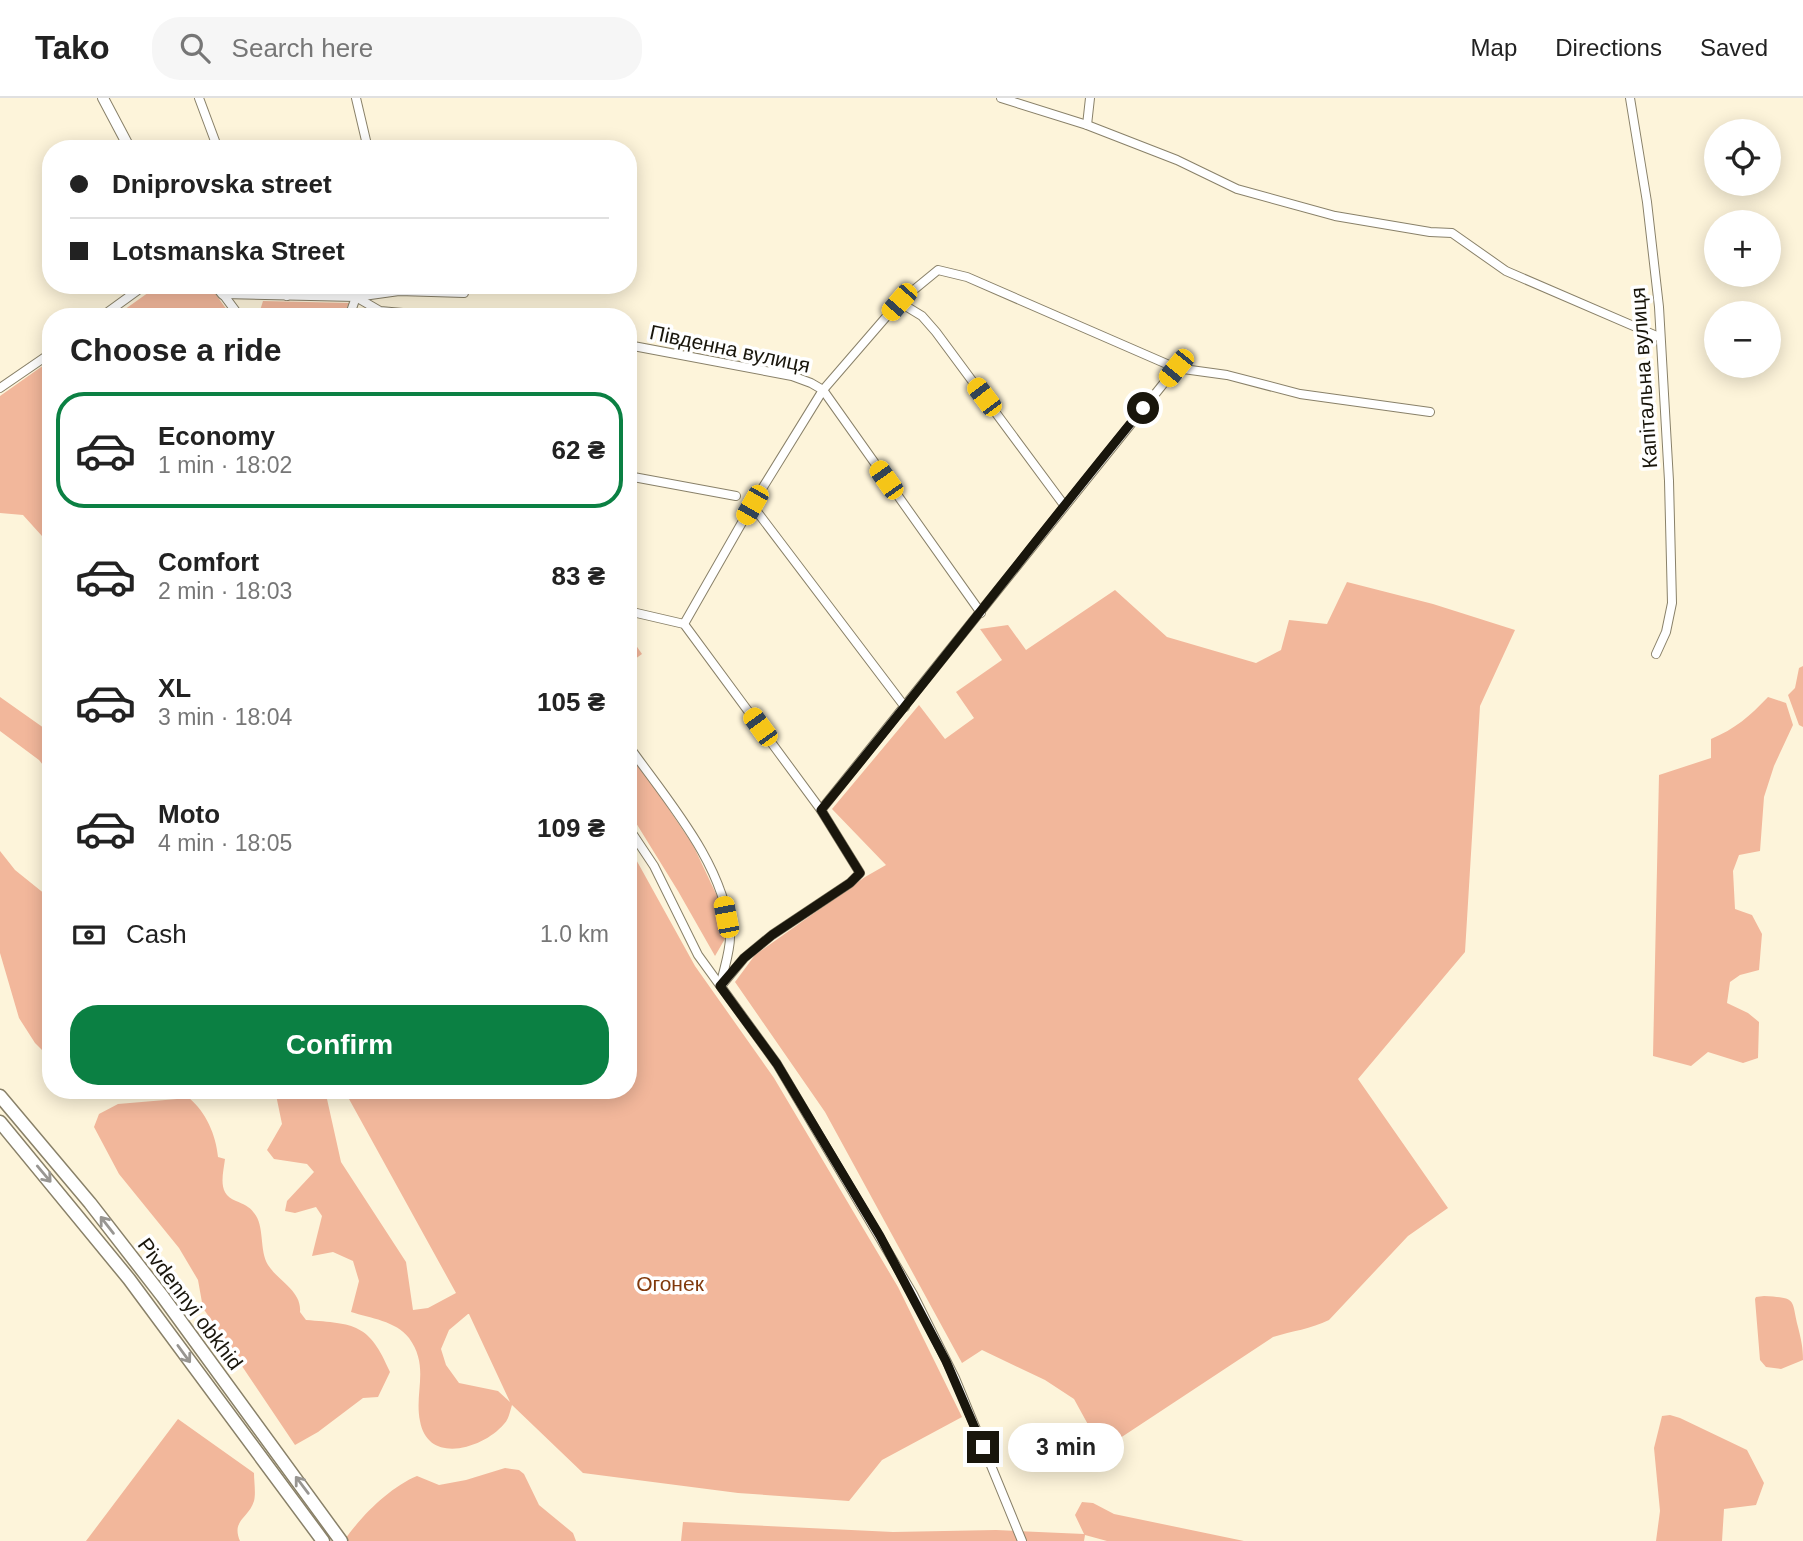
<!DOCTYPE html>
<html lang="en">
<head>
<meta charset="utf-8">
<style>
	body { margin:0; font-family:Arial,sans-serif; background:#f6f6f6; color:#222; height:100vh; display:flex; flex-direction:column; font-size:26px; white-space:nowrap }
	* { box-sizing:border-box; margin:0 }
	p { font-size:23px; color:#767676 }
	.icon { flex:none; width:38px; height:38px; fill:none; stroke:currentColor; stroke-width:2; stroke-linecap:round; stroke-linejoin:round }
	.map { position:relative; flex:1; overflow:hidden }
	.panel { position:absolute; left:42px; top:210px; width:595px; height:791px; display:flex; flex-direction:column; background:#fff; border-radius:28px; box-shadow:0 4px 18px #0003 }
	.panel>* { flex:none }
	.hud { position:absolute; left:42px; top:42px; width:595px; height:154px; border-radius:28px; box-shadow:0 4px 18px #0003; display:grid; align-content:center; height:154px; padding:0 28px; background:#fff }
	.buttons { position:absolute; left:1704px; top:21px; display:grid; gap:14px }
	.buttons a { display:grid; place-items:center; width:77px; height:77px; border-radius:50%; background:#fff; box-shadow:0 4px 18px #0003; font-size:35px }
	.end { position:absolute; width:32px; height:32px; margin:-16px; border:9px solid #19160c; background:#fff; box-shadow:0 0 0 4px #fff }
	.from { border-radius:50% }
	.bubble { position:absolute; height:49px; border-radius:24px; background:#fff; box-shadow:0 4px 18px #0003; font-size:23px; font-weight:700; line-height:49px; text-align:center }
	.car { position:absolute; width:21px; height:42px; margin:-21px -10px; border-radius:9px; box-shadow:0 0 5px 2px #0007; background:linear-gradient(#f5c518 24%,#345 0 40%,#f5c518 0 76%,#345 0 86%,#f5c518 0) }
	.hud b { display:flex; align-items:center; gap:24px; height:66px; font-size:26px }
	.hud b+b { border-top:2px solid #e0e0e0 }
	.hud i { width:18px; height:18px; background:#222 }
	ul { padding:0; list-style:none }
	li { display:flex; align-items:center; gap:21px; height:116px; margin:0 14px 10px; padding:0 14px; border:4px solid transparent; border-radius:28px }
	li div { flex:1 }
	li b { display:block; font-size:26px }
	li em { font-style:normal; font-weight:700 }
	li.current { border-color:#0b8043 }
	li>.icon { width:63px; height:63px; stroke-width:1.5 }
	h2 { padding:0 28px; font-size:32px; line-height:84px }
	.pay { display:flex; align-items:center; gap:18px; height:77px; padding:0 28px; font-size:26px }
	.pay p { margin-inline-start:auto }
	.action { display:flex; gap:14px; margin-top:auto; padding:14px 28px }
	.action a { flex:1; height:80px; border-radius:28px; background:#0b8043; color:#fff; font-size:28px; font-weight:700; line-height:80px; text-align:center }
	header { display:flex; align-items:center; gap:42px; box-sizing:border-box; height:98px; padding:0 35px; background:#fff; border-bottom:2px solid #e0e0e0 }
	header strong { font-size:33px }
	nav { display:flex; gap:38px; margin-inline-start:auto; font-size:24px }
	.search { width:490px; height:63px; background:#f6f6f6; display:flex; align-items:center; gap:18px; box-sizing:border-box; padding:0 24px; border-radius:28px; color:#767676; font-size:26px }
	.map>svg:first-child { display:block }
	.green { fill:#f2b79b; fill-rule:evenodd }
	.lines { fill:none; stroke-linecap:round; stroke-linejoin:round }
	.minor-casing { stroke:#898169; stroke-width:10 }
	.tertiary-casing { stroke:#898169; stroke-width:12 }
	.primary-casing { stroke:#898169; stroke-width:15 }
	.minor { stroke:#fff; stroke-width:8 }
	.tertiary { stroke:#fff; stroke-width:10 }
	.primary { stroke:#fff; stroke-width:12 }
	.oneway { stroke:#989692 }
	.route { stroke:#19160c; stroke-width:9 }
	.labels { text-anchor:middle; stroke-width:7; stroke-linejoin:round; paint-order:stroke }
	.street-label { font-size:21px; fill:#19160c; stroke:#fff }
	.park-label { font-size:21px; fill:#813a0d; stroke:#fff }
</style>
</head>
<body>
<header>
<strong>Tako</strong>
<div class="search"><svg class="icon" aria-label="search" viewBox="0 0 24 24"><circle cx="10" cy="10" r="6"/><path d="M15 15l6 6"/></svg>Search here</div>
<nav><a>Map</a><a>Directions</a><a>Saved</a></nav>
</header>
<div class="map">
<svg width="1803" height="1443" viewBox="0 0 1803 1443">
	<rect width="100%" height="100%" fill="#fdf4da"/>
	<g class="green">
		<path d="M159 187H209L232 219H114Z"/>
		<path d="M263 203 349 205 343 219H258Z"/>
		<path d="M51 262V448L23 417 0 415V298Z"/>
		<path d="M1347 484 1433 506 1515 532 1480 608 1465 854 1358 981 1448 1110 1408 1138 1329 1222C1311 1231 1292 1233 1273 1239L1102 1352 1074 1301 1045 1282 982 1252 962 1265 825 1014 735 884 755 857 865 779 886 767 832 711 919 607 945 641 974 620 956 594 1002 562 980 531 1008 527 1026 552 1115 492 1167 539 1256 565 1281 552 1289 522 1327 526Z"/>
		<path d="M628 536 642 556 628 566Z"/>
		<path d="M1803 568V629L1799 627 1788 597 1795 590 1799 570Z"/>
		<path d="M0 599 51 635V677L39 662 0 633Z"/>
		<path d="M1768 599 1786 605 1793 627 1774 668 1764 699 1760 753 1739 757 1733 773 1735 811 1752 817 1762 836 1759 872 1740 877 1730 884 1727 905 1748 915 1759 924 1758 960 1743 965 1708 954 1691 968 1653 958 1659 677 1711 660V641C1735 631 1750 618 1768 599Z"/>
		<path d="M628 650 693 747 718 800 726 839 715 858 678 793 628 712Z"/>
		<path d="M628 747 695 868 774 980 898 1189 962 1319 882 1362 849 1403 738 1395 583 1375 512 1307C510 1313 509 1321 504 1326 484 1350 428 1368 420 1323 414 1294 430 1269 409 1240 396 1223 370 1220 351 1214L359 1183 353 1163 333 1154 312 1158 322 1118 316 1109 295 1115 285 1113 287 1103 314 1074 307 1066 274 1061 267 1052 282 1026 275 992H325L341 1064 406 1164 413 1212 428 1210 456 1195 349 1001 347 992H628ZM468 1216H469L510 1304 498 1293 459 1285 446 1267 441 1251 449 1232Z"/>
		<path d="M0 753 15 772 51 801V961L35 945 19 920 0 855Z"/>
		<path d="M189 1000C206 1014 216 1037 218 1059L225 1061C223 1077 217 1096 236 1103 243 1106 249 1108 254 1115 265 1128 259 1152 268 1167 279 1184 302 1193 300 1214L306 1222C355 1226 369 1225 390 1274L378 1299 363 1300 318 1334 295 1347 203 1210 198 1182 179 1150 119 1076 94 1029 99 1016 118 1006Z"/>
		<path d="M1764 1198C1798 1200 1791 1201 1798 1229 1801 1241 1803 1249 1803 1262L1781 1271 1766 1269 1760 1262 1755 1201 1756 1199Z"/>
		<path d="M1670 1317 1680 1320 1747 1352 1764 1385 1756 1407 1724 1411 1722 1443H1656L1660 1413 1654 1350 1662 1318Z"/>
		<path d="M178 1321 254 1375C254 1383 256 1395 254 1403 249 1420 231 1422 240 1443H86Z"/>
		<path d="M505 1370 519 1372 524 1376 539 1407 573 1435 576 1443H344C360 1419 390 1389 417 1378L439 1387 466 1382Z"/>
		<path d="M1082 1404 1093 1405 1114 1416 1244 1443H1107L1085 1437 1084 1443H681L683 1424 893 1434 996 1432 1084 1436 1075 1417Z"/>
	</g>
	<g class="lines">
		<defs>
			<g id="minor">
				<path d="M199 0 218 51"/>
				<path d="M356 0 368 51"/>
				<path d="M1001 0 1087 27 1177 62 1237 91 1335 118 1430 134 1452 135 1506 173 1659 239"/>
				<path d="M1630 0 1647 104 1659 209 1669 383 1672 505 1666 534 1656 556"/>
				<path d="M1087 27 1090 0"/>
				<path d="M281 187 287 198"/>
				<path d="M223 196 356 199 399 193 464 195"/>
				<path d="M223 196 240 219"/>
				<path d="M356 199 380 213 448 219"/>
				<path d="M899 204 922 218 936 234 1064 407"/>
				<path d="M101 219 145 187"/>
				<path d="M349 219 356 199"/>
				<path d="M628 247 792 278 811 285 823 292 981 515"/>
				<path d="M0 290 51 255"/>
				<path d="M628 378 736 398"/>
				<path d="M752 407 905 609"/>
				<path d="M628 513 684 526 821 712 860 775 850 785 772 837 744 860 721 888"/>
				<path d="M684 526 752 407 823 292 899 204 938 172 967 179 1176 270 1227 277 1300 296 1430 314"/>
				<path d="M628 647C667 702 725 767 730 836 731 851 724 870 721 885"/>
				<path d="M821 712 1176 270"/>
				<path d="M628 729 654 768 698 857 777 966 913 1196 955 1280 1022 1443"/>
			</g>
			<g id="tertiary">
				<path d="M103 0 130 51"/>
				<path d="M216 187 223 196"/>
			</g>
			<g id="primary">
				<path d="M0 998 90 1105 163 1199 341 1443"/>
				<path d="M0 1024 129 1181 323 1443"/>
			</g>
		</defs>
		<use href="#minor" class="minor-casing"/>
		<use href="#tertiary" class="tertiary-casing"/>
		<use href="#primary" class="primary-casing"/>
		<use href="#minor" class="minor"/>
		<use href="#tertiary" class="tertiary"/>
		<use href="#primary" class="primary"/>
	</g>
	<defs><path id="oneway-shaft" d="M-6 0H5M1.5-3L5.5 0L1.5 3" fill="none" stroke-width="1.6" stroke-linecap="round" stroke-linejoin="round" transform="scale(1.75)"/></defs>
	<g class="oneway">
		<use href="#oneway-shaft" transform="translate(44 1076) rotate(50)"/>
		<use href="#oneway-shaft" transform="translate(107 1127) rotate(-128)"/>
		<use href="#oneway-shaft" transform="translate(184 1256) rotate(54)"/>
		<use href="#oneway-shaft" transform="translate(302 1387) rotate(-127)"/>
	</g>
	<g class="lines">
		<path class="route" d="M983 1349 946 1263 880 1138 777 966 720 888 744 860 772 837 850 785 860 775 821 712C930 580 1034 443 1143 310"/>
	</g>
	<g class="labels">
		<g class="street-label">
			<text transform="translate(730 251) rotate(12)" y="7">Південна вулиця</text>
			<text transform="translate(1644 280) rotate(-94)" y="7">Капітальна вулиця</text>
			<text transform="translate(190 1206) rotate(53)" y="7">Pivdennyi obkhid</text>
		</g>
		<g class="park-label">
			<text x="670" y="1193">Огонек</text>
		</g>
	</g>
</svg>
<div class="buttons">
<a><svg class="icon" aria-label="locate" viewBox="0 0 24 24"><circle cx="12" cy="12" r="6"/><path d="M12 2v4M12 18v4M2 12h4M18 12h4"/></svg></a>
<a>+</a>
<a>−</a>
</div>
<i class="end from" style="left:1143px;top:310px"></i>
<i class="end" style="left:983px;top:1349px"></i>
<div class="bubble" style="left:1008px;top:1325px;width:116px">3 min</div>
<i class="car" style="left:899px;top:204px;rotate:221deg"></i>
<i class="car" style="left:1176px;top:270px;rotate:219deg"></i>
<i class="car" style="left:984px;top:299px;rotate:323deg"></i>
<i class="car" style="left:886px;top:382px;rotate:325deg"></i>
<i class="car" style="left:752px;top:407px;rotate:210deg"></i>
<i class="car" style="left:760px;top:629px;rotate:324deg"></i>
<i class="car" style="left:726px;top:819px;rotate:349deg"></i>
<div class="hud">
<b><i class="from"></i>Dniprovska street</b>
<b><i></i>Lotsmanska Street</b>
</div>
<section class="panel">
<h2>Choose a ride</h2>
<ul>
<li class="current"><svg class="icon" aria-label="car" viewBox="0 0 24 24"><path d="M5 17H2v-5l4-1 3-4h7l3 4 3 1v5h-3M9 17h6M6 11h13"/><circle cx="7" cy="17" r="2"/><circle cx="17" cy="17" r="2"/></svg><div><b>Economy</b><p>1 min · 18:02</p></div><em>62 ₴</em></li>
<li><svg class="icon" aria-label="car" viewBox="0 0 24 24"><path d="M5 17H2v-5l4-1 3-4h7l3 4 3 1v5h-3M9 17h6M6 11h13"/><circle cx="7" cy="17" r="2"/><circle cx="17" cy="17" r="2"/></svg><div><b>Comfort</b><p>2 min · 18:03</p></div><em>83 ₴</em></li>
<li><svg class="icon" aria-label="car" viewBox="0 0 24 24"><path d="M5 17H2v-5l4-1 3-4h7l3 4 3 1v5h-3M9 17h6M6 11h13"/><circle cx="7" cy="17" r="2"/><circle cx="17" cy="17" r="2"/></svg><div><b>XL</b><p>3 min · 18:04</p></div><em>105 ₴</em></li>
<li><svg class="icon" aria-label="car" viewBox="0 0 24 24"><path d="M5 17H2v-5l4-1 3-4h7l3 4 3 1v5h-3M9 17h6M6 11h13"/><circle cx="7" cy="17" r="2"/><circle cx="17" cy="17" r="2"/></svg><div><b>Moto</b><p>4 min · 18:05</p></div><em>109 ₴</em></li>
</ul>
<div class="pay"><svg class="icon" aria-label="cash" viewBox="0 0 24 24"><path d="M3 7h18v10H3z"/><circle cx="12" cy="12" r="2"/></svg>Cash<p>1.0 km</p></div>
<div class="action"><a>Confirm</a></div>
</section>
</div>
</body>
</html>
